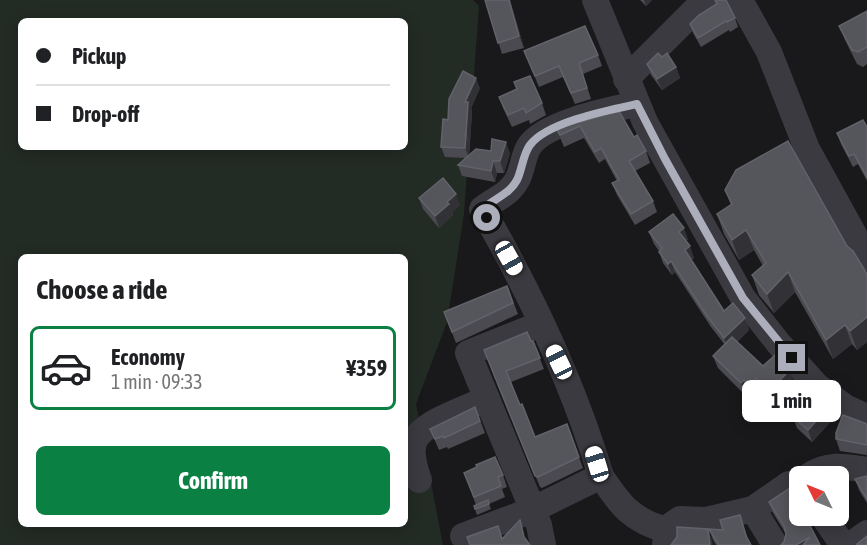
<!DOCTYPE html>
<html lang="en">
<head>
<meta charset="utf-8">
<style>
	body { margin:0; font-family:"Asap Condensed",sans-serif; background:#f2f2f2; color:#202124; height:100vh; display:flex; flex-direction:column; font-size:22px; white-space:nowrap }
	* { box-sizing:border-box; margin:0 }
	p { font-size:20px; color:#757577 }
	.icon { flex:none; width:33px; height:33px; fill:none; stroke:currentColor; stroke-width:2; stroke-linecap:round; stroke-linejoin:round }
	.map { position:relative; flex:1; overflow:hidden }
	.panel { position:absolute; left:18px; top:254px; width:390px; height:273px; display:flex; flex-direction:column; background:#fff; border-radius:9px; box-shadow:0 3px 15px #0003 }
	.panel>* { flex:none }
	.top-card { position:absolute; left:18px; top:18px; width:390px; height:132px; border-radius:9px; box-shadow:0 3px 15px #0003; display:grid; align-content:center; height:132px; padding:0 18px; background:#fff }
	.needle { width:39px; rotate:313deg }
	.tools { position:absolute; left:789px; top:466px; display:grid; gap:12px }
	.tools a { display:grid; place-items:center; width:60px; height:60px; border-radius:9px; background:#fff; box-shadow:0 3px 15px #0003; font-size:30px }
	.end { position:absolute; width:27px; height:27px; margin:-14px; border:8px solid #acaebb; background:#111; box-shadow:0 0 0 3px #111 }
	.from { border-radius:50% }
	.bubble { position:absolute; height:42px; border-radius:9px; background:#fff; box-shadow:0 3px 15px #0003; font-size:20px; font-weight:700; line-height:42px; text-align:center }
	.car { position:absolute; width:18px; height:36px; margin:-18px -9px; border-radius:8px; box-shadow:0 0 4px 2px #0007; background:linear-gradient(#fff 24%,#345 0 40%,#fff 0 76%,#345 0 86%,#fff 0) }
	.top-card b { display:flex; align-items:center; gap:21px; height:57px; font-size:22px }
	.top-card b+b { border-top:2px solid #e0e0e0 }
	.top-card i { width:15px; height:15px; background:#202124 }
	ul { padding:0; list-style:none }
	li { display:flex; align-items:center; gap:18px; height:84px; margin:0 12px 9px; padding:0 6px; border:3px solid transparent; border-radius:9px }
	li div { flex:1 }
	li b { display:block; font-size:22px }
	li em { font-style:normal; font-weight:700 }
	li.on { border-color:#0b8043 }
	li>.icon { width:54px; height:54px; stroke-width:1.5 }
	h2 { padding:0 18px; font-size:27px; line-height:72px }
	.primary-button { display:flex; gap:12px; margin-top:auto; padding:12px 18px }
	.primary-button a { flex:1; height:69px; border-radius:9px; background:#0b8043; color:#fff; font-size:24px; font-weight:700; line-height:69px; text-align:center }
	.map>svg:first-child { display:block }
	.green { fill:#232b25; fill-rule:evenodd }
	.lines { fill:none; stroke-linecap:round; stroke-linejoin:round }
	.minor { stroke:#3a3a40; stroke-width:26 }
	.wall { fill:#4a4a50 }
	.shaded-wall { fill:#323236 }
	.building { fill:#55555c; stroke:#62636a; stroke-width:1.5 }
	.route { stroke:#acaebb; stroke-width:8 }
</style>
</head>
<body>
<div class="map">
<svg width="867" height="545" viewBox="0 0 867 545">
	<rect width="100%" height="100%" fill="#19191b"/>
	<path class="green" d="M0 0H473L479 6 464 214 447 322 416 404 443 545H0ZM21 21H405V147H21ZM21 256H405V524H21Z"/>
	<g class="lines">
		<g class="minor">
			<path d="M595 0 645 122 743 298 779 344 817 386 845 407 867 417"/>
			<path d="M740 0 769 52 807 149 867 258"/>
			<path d="M626 79 705 0"/>
			<path d="M541 324 468 353 539 525 543 545"/>
			<path d="M601 476C620 505 632 521 667 530"/>
			<path d="M807 477C826 463 844 466 867 470"/>
			<path d="M419 480C407 446 410 434 443 418 457 411 472 405 487 399"/>
			<path d="M753 509 789 484 800 482"/>
			<path d="M823 516 843 545"/>
			<path d="M463 536 532 510 601 476C573 383 531 294 482 209 494 199 509 195 517 180 523 170 523 154 530 145 547 122 609 110 637 104"/>
			<path d="M665 545 667 528 680 519 706 520 753 509 775 545"/>
			<path d="M850 545 867 533"/>
		</g>
	</g>
	<g class="wall">
		<path d="M485 0H510L524 48 502 54Z"/>
		<path d="M640 0H652L646 6Z"/>
		<path d="M715 0 735 18 738 27 730 32 729 30 701 47 693 33 690 24 716 4Z"/>
		<path d="M867 11V64L863 67 857 64 845 40 839 26Z"/>
		<path d="M524 51 598 55 602 66 583 74 591 99 575 104 563 77 539 87Z"/>
		<path d="M647 64 676 67 680 78 662 90 651 75Z"/>
		<path d="M480 88 471 108 472 112 469 155 510 153 504 173H497L495 182 462 176 458 165 466 158 445 157 441 147 448 120Z"/>
		<path d="M499 97 542 103 546 115 530 124 529 120 512 127 503 108Z"/>
		<path d="M619 111 634 137 646 151 650 163 635 171 653 201 657 212 635 225 617 195 612 183 617 181 605 159 599 163 584 138 564 147 557 130Z"/>
		<path d="M867 127V181L858 164 853 167 841 144 837 133Z"/>
		<path d="M725 190 847 246 867 274V342L857 350 852 344 833 359 795 292 774 313 759 295 752 275 763 266 754 250 739 260 724 234 717 214 731 205Z"/>
		<path d="M419 198 460 205 452 212 453 215 439 228 423 209Z"/>
		<path d="M649 232 688 239 686 241 694 258 691 260 724 311 745 318 749 330 737 342 763 366 794 382 773 403 760 389 753 396 748 391 745 395 718 368 713 356 725 345 711 327 675 272 672 275 663 263 659 251 654 244Z"/>
		<path d="M507 286 518 314 456 343 444 312Z"/>
		<path d="M533 341 544 369 511 382 520 405 535 437 567 424 583 468 542 488 540 487 484 350Z"/>
		<path d="M830 406 834 418 812 442 797 428 793 417Z"/>
		<path d="M475 407 485 433 448 449 447 447 439 450 430 429Z"/>
		<path d="M867 424V455L840 451 836 439Z"/>
		<path d="M464 473 503 475 507 487 502 489 505 497 489 504 491 509 477 515 474 506 476 505Z"/>
		<path d="M867 476V503L859 490 855 479Z"/>
		<path d="M798 499 800 504V516L784 542 786 534 773 513 769 502Z"/>
		<path d="M744 527 748 539 751 545H716L713 540 709 529 723 530Z"/>
	</g>
	<g class="shaded-wall">
		<path d="M509 0H510L524 48 519 36Z"/>
		<path d="M644 0H652L646 6Z"/>
		<path d="M676 67 680 78 662 90 657 79Z"/>
		<path d="M476 78 480 88 471 108 472 112 470 144 466 134 465 102Z"/>
		<path d="M466 135 470 145 469 158 465 148Z"/>
		<path d="M506 142 510 153 504 173 500 161Z"/>
		<path d="M493 161 497 173 495 182 491 171Z"/>
		<path d="M456 194 460 205 452 212 453 215 439 228 435 216 447 202Z"/>
		<path d="M684 228 688 239 683 243 679 232Z"/>
		<path d="M746 230 754 250 739 260 732 240Z"/>
		<path d="M690 246 694 258 689 262 685 250Z"/>
		<path d="M671 261 675 272 672 275 668 264Z"/>
		<path d="M788 272 795 292 774 313 767 294Z"/>
		<path d="M867 317V342L857 350 850 331Z"/>
		<path d="M745 318 749 330 729 350 724 338Z"/>
		<path d="M845 325 852 344 833 359 826 340Z"/>
		<path d="M789 371 794 382 773 403 769 391Z"/>
		<path d="M756 378 760 389 753 396 749 385Z"/>
		<path d="M744 380 748 391 745 395 741 383Z"/>
		<path d="M830 406 834 418 812 442 808 430Z"/>
		<path d="M844 474 848 485 838 492V478Z"/>
		<path d="M798 499 800 504V512L795 502Z"/>
		<path d="M708 529 712 540 713 545H710Z"/>
		<path d="M810 537 813 545H796Z"/>
	</g>
	<g class="building">
		<path d="M485 0H509L519 36 498 43Z"/>
		<path d="M715 0H726L735 18 727 22 726 21 698 38 690 24 699 15 717 4Z"/>
		<path d="M867 11V47L858 52 852 50 839 26Z"/>
		<path d="M585 26 598 55 579 63 587 88 571 93 559 66 535 76 524 51Z"/>
		<path d="M658 53 662 57 667 53 676 67 657 79 647 64Z"/>
		<path d="M463 71 476 78 465 102H468L466 134H464L466 135 465 148 441 147 443 119 448 120 449 99Z"/>
		<path d="M530 76 542 103 526 113 524 108 508 115 499 97 517 89 514 82Z"/>
		<path d="M619 111 634 137 637 135 646 151 629 161 653 201 631 214 612 183 619 180 601 148 595 152 580 126 560 135 557 130 565 126Z"/>
		<path d="M863 120 867 127V177L854 154 849 156 837 133Z"/>
		<path d="M492 139 506 142 500 161H493L491 171 458 165 476 149 491 151Z"/>
		<path d="M788 141 847 246 853 251 867 274V317L850 331 845 325 826 340 788 272 767 294 752 275 766 263 746 230 732 240 717 214 732 204 725 190 736 170Z"/>
		<path d="M443 178 456 194 447 202 449 204 435 216 419 198Z"/>
		<path d="M673 214 684 228 679 232 690 246 685 250 724 311 733 303 745 318 724 338 707 316 671 261 668 264 659 252 662 248 649 232Z"/>
		<path d="M507 286 513 303 452 332 444 312Z"/>
		<path d="M527 332 531 341H533L540 358 506 371 520 405 522 404 535 437 567 424 579 457 538 477 535 476 484 350Z"/>
		<path d="M732 337 763 366 775 355 789 371 769 391 756 378 749 385 744 380 741 383 713 356Z"/>
		<path d="M814 395 830 406 808 430 793 417Z"/>
		<path d="M475 407 480 421 444 438 443 436 435 439 430 429Z"/>
		<path d="M843 415 867 424V445L836 439V433Z"/>
		<path d="M495 457 503 475 498 477 501 486 474 497 464 473 477 467 476 465Z"/>
		<path d="M827 471H842L844 474 838 478V477H813Z"/>
		<path d="M867 476V499L855 479Z"/>
		<path d="M790 488 798 499 795 502 800 508V516H805L820 545H803L810 537 796 545H781L784 542 786 534 784 526 769 502Z"/>
		<path d="M488 500 489 504 475 509 474 506Z"/>
		<path d="M740 515 746 536 751 545H719L709 529 723 530 720 520Z"/>
		<path d="M520 520 524 537 530 545H470L467 537 498 526 502 539Z"/>
		<path d="M677 527 708 529 710 545H671L677 537Z"/>
		<path d="M867 536V545H857V544Z"/>
	</g>
	<g class="lines">
		<path class="route" d="M487 218 482 210C494 198 509 195 517 180 522 170 523 154 530 145 547 122 609 110 637 104L665 159 743 298 792 358"/>
	</g>
</svg>
<div class="tools">
<a><svg class="needle" viewBox="-14 -14 28 28"><path d="M0-13l5 13h-10z" fill="#e53935"/><path d="M0 13l5-13h-10z" fill="#757577"/></svg></a>
</div>
<i class="end from" style="left:487px;top:218px"></i>
<i class="end" style="left:792px;top:358px"></i>
<div class="bubble" style="left:742px;top:380px;width:99px">1 min</div>
<i class="car" style="left:509px;top:258px;rotate:151deg"></i>
<i class="car" style="left:559px;top:362px;rotate:334deg"></i>
<i class="car" style="left:597px;top:464px;rotate:343deg"></i>
<div class="top-card">
<b><i class="from"></i>Pickup</b>
<b><i></i>Drop-off</b>
</div>
<section class="panel">
<h2>Choose a ride</h2>
<ul>
<li class="on"><svg class="icon" aria-label="car" viewBox="0 0 24 24"><path d="M5 17H2v-5l4-1 3-4h7l3 4 3 1v5h-3M9 17h6M6 11h13"/><circle cx="7" cy="17" r="2"/><circle cx="17" cy="17" r="2"/></svg><div><b>Economy</b><p>1 min · 09:33</p></div><em>¥359</em></li>
</ul>
<div class="primary-button"><a>Confirm</a></div>
</section>
</div>
</body>
</html>
